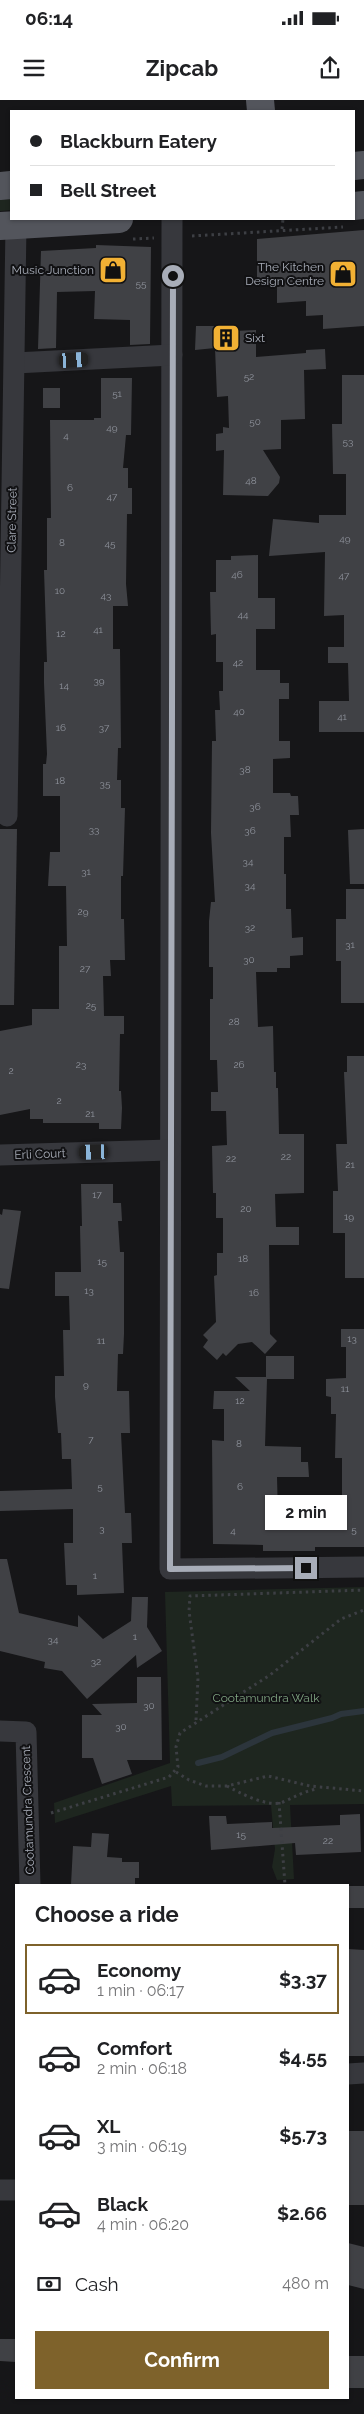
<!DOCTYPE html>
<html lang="en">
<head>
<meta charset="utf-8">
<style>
	body { margin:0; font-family:Raleway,sans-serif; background:#f6f6f6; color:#202124; height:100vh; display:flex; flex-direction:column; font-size:19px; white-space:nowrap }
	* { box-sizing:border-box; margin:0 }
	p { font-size:16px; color:#757577 }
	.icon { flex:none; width:28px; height:28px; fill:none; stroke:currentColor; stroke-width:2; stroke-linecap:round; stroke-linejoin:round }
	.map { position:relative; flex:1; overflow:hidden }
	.panel { position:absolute; left:15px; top:1784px; width:334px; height:515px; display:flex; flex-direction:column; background:#fff; border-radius:0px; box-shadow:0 1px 4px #0004 }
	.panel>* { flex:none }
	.hud { position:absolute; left:10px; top:10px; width:345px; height:110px; border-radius:0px; box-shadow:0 1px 4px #0004; display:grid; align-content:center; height:110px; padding:0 20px; background:#fff }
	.end { position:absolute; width:22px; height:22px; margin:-11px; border:6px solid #a8adb8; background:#111; box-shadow:0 0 0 2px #111 }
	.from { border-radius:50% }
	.bubble { position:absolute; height:35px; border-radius:0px; background:#fff; box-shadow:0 1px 4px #0004; font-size:16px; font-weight:700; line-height:35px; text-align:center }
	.car { position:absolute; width:15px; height:30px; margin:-15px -8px; border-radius:6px; box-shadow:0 0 4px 1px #0007; background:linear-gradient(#222 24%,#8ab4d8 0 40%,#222 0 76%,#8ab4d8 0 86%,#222 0) }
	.hud b { display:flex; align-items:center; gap:18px; height:48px; font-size:19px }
	.hud b+b { border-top:1px solid #e0e0e0 }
	.hud i { width:12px; height:12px; background:#202124 }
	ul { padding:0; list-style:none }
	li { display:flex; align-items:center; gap:15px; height:70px; margin:0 10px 8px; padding:0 10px; border:2px solid transparent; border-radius:0px }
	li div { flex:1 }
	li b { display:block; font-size:19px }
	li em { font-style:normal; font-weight:700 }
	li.on { border-color:#7e622b }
	li>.icon { width:45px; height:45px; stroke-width:1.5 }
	h2 { padding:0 20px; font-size:22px; line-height:60px }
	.pay { display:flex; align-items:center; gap:12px; height:55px; padding:0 20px; font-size:19px }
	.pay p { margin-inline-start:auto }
	.cta { display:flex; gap:10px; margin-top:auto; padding:10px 20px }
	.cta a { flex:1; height:58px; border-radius:0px; background:#7e622b; color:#fff; font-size:20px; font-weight:700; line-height:58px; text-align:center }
	.status { display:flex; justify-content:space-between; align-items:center; height:35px; padding:0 25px; background:#fff; direction:ltr }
	.status svg { height:14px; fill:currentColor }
	header { display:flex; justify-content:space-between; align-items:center; height:65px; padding:0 20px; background:#fff; font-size:22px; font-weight:700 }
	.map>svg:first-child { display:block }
	.green { fill:#1e261f }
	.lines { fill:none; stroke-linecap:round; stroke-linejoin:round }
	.stream { stroke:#2c353c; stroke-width:6 }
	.building { fill:#404145 }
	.path { stroke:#3d3f44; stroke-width:3; stroke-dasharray:2.5 4; stroke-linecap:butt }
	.minor { stroke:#37383d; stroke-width:21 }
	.major { stroke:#53555c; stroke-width:28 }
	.route { stroke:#a8adb8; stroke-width:6 }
	.labels { text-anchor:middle; stroke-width:4; stroke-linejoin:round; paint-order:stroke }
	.number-label { font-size:10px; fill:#8e929b }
	.poi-label { font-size:12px; fill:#a8adb8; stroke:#111113; text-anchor:end }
	.street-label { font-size:12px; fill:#a8adb8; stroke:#111113 }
	.park-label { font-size:12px; fill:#7fa381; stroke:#111113 }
</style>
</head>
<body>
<div class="status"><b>06:14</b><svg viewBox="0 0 49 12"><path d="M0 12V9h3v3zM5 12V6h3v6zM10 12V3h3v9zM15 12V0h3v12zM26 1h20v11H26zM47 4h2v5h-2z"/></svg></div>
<header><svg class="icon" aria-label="menu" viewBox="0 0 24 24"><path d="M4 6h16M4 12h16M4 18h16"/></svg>Zipcab<svg class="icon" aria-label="share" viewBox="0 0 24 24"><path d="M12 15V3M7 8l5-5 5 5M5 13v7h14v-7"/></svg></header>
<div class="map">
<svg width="364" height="2314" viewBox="0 0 364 2314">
	<rect width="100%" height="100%" fill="#161618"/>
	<g class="green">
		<path d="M11 99V110L0 111V100Z"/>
		<path d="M364 1487V1704L290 1705 294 1779 277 1780 272 1767 275 1749 271 1705 172 1706 171 1686 55 1723 54 1703 170 1663 165 1492Z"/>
	</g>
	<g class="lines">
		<path class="stream" d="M198 1663 222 1657 272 1633 332 1618 341 1614 364 1611"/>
	</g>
	<g class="building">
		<path d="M364 130V226L323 229V215L306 216V201L277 203V183L257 185V139Z"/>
		<path d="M96 145 151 147 150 244 130 245V220L94 219 95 191 57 192 56 248 38 249 41 151 96 148Z"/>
		<path d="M196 226H234V231L256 230V257L306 253V250L325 249 326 269 304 270 305 319 281 320V349L263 350 280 377 279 383 268 396 223 395 224 350 216 351V334L223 333V327L229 328 228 296 217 297 215 248 195 250Z"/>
		<path d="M342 275H364V632H319V601H349L348 563H328V547H344V515L324 516 325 452 269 456 273 419 319 423V415H346V374H333L332 324H342Z"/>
		<path d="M101 278H132L131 335H126L123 368H128V388H132V414H127L126 484 128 506H113V549H120L121 648H118L117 680H121V708H125L123 776H121V819H124L125 860H110L111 876H103L104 916H124V934H120L119 991H121L122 1008 121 1029H99V1023H43V1019H30V1009L0 1015V931L32 925V909H59V846H67L66 786H48L50 752H60V696H43V664H46L47 654 44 583V562H47L44 470H47V418H51L50 320H94V318H101Z"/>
		<rect x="43" y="288" width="17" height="20"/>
		<path d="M258 455V498H275V529H256V570H280V583H289V599H279V641H290V658L273 659V693H290L291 696H298L299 715H290L291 737H284V774H286V809H291L292 838 303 837V855L290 856V868H277V872H256L258 927 273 926 274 972H276V988H278L279 1034H304V1093L275 1094 276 1127H299V1145H269L270 1234 277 1241 265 1254 252 1242 238 1244 226 1256 223 1253 217 1260 203 1247 208 1240 203 1235 216 1222 214 1176 217 1175V1153H223V1118H216V1093H213L212 1046 227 1045 226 1011H211V992H218L217 960H210V899H213V867H209V821L211 802H215L211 733 212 641H216L215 610H220L219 591H223V562H216V534L211 535 210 492H216V460H231V456Z"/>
		<path d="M0 729H17L14 905H0Z"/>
		<path d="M364 729V784H350L348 730Z"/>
		<path d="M346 789H364V903H341V861H336V819H346Z"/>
		<path d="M347 956H364V1178H345V1133H333V1091H338L336 1044H347L344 972H347Z"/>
		<path d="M81 1084H113V1103H121L122 1121H118L120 1152H124V1234L123 1254H118L117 1291H129L130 1333H121L125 1413H131L132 1443H122L124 1493 77 1495V1485H66L64 1443H73V1409L0 1411V1391L72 1389 71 1359H62L61 1333H58L55 1297V1276H64L63 1230H70L69 1196H55V1172H81L80 1126H82Z"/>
		<path d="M3 1109 21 1111 9 1189 0 1188V1114L2 1115Z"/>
		<path d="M341 1229H364V1447H315V1451H263V1445L213 1444 212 1340 224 1341V1309H213L214 1291H250L235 1277H266V1256H294V1279H267L265 1346 301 1347V1362H308L309 1377H277L278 1416H317L316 1398 342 1397V1358H335L336 1314H331V1297L326 1296V1279L346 1278V1247H341Z"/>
		<path d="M0 1459H7L19 1513 78 1527V1515L103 1539 131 1521 132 1497H148L147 1527 162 1551 137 1568 136 1555 87 1599 62 1571 44 1568 45 1562 0 1551Z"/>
		<path d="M137 1577H161L162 1660H127L132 1674 102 1684 93 1658H82V1615H102L92 1604 137 1603Z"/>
		<path d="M360 1714 361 1752 296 1755 295 1743 211 1750 209 1716H226L227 1724 272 1722V1728L340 1725V1715Z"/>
		<path d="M92 1733 109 1734 107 1757 122 1758V1762H139V1778H135V1785H71L73 1746 91 1747Z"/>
		<rect x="348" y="1786" width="16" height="22"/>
		<path d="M348 1849 364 1850V1956H348Z"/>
		<rect x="348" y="2031" width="16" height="74"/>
		<path d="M348 2143 364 2147V2189L348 2185Z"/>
		<path d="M0 2239H16V2262L0 2261Z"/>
		<rect x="348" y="2256" width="16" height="32"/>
	</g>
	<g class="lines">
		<g class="path">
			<path d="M282 129 283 119"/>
			<path d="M192 136 343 127"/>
			<path d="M133 139 154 138"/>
			<path d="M196 1620 198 1578 189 1511 190 1496 364 1490"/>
			<path d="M176 1672 189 1680 206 1686H227L268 1676 310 1686 364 1691"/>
			<path d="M227 1686C240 1693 268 1708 283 1702 295 1697 304 1691 317 1689"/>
			<path d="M279 1702 285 1785"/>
			<path d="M51 1713 169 1677 178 1667 176 1647 180 1633 270 1575 341 1519 364 1510"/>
		</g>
		<g class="minor">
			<path d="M172 119 170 1469 364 1467"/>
			<path d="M15 263 172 255"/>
			<path d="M7 716 16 125"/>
			<path d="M0 1055 170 1050"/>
			<path d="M0 1631 26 1632 30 1785"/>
			<path d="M348 1974 364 1973"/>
			<path d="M0 2090H16"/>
		</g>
		<g class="major">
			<path d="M260 0 261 11"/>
			<path d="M354 66 364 65"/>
			<path d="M0 86 11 85"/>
			<path d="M354 106 364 105"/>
			<path d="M0 126 119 119"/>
		</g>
	</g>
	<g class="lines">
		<path class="route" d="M173 176 170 1469 306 1468"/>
	</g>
	<defs>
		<symbol id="shop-square" viewBox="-11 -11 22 22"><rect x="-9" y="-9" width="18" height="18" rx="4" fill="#f2b134" stroke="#111113"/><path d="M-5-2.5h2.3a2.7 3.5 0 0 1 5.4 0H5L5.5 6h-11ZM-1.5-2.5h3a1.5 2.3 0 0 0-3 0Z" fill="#111"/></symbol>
		<symbol id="building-square" viewBox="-11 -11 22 22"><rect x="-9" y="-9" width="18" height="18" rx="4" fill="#f2b134" stroke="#111113"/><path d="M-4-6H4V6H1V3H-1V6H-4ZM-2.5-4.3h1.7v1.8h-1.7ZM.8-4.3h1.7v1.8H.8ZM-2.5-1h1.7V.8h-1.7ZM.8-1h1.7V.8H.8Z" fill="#111"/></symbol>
	</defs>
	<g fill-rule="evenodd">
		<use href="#shop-square" x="97" y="154" width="32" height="32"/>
		<use href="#shop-square" x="327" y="158" width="32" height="32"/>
		<use href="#building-square" x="210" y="222" width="32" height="32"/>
	</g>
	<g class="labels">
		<g class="number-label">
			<text x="141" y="187">55</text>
			<text x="249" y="280">52</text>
			<text x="117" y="297">51</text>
			<text x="255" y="325">50</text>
			<text x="112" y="331">49</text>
			<text x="66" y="339">4</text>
			<text x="348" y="345">53</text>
			<text x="251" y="384">48</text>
			<text x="70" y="391">6</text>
			<text x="112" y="400">47</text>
			<text x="345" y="442">49</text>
			<text x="62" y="446">8</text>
			<text x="110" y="447">45</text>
			<text x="237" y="478">46</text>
			<text x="344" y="479">47</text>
			<text x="60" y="494">10</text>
			<text x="106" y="499">43</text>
			<text x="243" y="518">44</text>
			<text x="98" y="533">41</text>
			<text x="61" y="537">12</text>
			<text x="238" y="566">42</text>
			<text x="99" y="584">39</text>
			<text x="64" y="589">14</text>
			<text x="239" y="615">40</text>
			<text x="342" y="620">41</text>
			<text x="61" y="631">16</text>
			<text x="104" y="631">37</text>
			<text x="245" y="673">38</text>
			<text x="60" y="684">18</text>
			<text x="105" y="687">35</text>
			<text x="255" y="710">36</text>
			<text x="94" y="733">33</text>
			<text x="250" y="734">36</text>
			<text x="248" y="765">34</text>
			<text x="86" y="775">31</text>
			<text x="250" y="789">34</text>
			<text x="83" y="815">29</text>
			<text x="250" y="831">32</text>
			<text x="350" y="848">31</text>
			<text x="249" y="863">30</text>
			<text x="85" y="872">27</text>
			<text x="91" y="909">25</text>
			<text x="234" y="925">28</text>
			<text x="81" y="968">23</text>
			<text x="239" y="968">26</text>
			<text x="11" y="974">2</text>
			<text x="59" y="1004">2</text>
			<text x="90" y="1017">21</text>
			<text x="286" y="1060">22</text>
			<text x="231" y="1062">22</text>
			<text x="350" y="1068">21</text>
			<text x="97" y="1098">17</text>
			<text x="246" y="1112">20</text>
			<text x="349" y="1120">19</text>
			<text x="243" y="1162">18</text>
			<text x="102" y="1165">15</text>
			<text x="89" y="1194">13</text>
			<text x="254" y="1196">16</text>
			<text x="352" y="1242">13</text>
			<text x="101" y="1244">11</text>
			<text x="86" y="1288">9</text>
			<text x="345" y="1292">11</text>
			<text x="240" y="1304">12</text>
			<text x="91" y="1343">7</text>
			<text x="239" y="1347">8</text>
			<text x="100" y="1390">5</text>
			<text x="240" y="1390">6</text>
			<text x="102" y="1432">3</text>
			<text x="354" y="1433">5</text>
			<text x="233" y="1434">4</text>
			<text x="95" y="1479">1</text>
			<text x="135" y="1540">1</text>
			<text x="53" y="1543">34</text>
			<text x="96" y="1565">32</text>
			<text x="149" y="1609">30</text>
			<text x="121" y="1630">30</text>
			<text x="241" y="1738">15</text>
			<text x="328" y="1744">22</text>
		</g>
		<g class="poi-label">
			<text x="324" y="171">The Kitchen<tspan x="324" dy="14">Design Centre</tspan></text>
			<text x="94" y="174">Music Junction</text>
			<text x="245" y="242" text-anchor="start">Sixt</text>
		</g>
		<g class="street-label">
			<text transform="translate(12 420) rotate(-89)" y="4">Clare Street</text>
			<text transform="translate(40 1054) rotate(-2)" y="4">Erli Court</text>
			<text transform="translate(28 1710) rotate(-92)" y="4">Cootamundra Crescent</text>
		</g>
		<g class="park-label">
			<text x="266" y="1602">Cootamundra Walk</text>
		</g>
	</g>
</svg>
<i class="end from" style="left:173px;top:176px"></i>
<i class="end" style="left:306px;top:1468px"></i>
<div class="bubble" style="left:265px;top:1395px;width:82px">2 min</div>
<i class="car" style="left:74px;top:260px;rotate:87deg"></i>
<i class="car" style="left:94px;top:1052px;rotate:268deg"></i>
<div class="hud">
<b><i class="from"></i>Blackburn Eatery</b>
<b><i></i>Bell Street</b>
</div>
<section class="panel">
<h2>Choose a ride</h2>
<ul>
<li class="on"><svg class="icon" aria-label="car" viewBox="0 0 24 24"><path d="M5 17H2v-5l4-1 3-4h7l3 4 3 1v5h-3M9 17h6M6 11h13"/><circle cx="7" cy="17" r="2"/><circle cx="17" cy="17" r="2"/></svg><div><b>Economy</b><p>1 min · 06:17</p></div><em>$3.37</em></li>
<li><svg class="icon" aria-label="car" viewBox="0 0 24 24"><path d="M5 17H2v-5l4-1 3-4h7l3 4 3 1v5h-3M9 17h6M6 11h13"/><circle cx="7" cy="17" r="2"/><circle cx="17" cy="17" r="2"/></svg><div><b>Comfort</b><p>2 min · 06:18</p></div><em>$4.55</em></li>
<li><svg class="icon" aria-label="car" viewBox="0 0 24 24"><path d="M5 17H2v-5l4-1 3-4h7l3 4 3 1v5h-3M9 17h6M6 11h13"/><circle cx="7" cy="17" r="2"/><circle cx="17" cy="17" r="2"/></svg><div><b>XL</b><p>3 min · 06:19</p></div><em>$5.73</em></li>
<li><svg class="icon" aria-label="car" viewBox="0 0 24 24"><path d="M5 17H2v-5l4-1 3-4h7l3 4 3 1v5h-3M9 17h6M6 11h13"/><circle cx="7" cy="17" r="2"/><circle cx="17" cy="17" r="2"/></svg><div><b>Black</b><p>4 min · 06:20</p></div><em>$2.66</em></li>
</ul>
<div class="pay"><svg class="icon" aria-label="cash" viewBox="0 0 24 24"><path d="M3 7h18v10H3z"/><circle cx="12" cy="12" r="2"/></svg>Cash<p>480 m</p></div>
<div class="cta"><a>Confirm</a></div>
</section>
</div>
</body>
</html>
